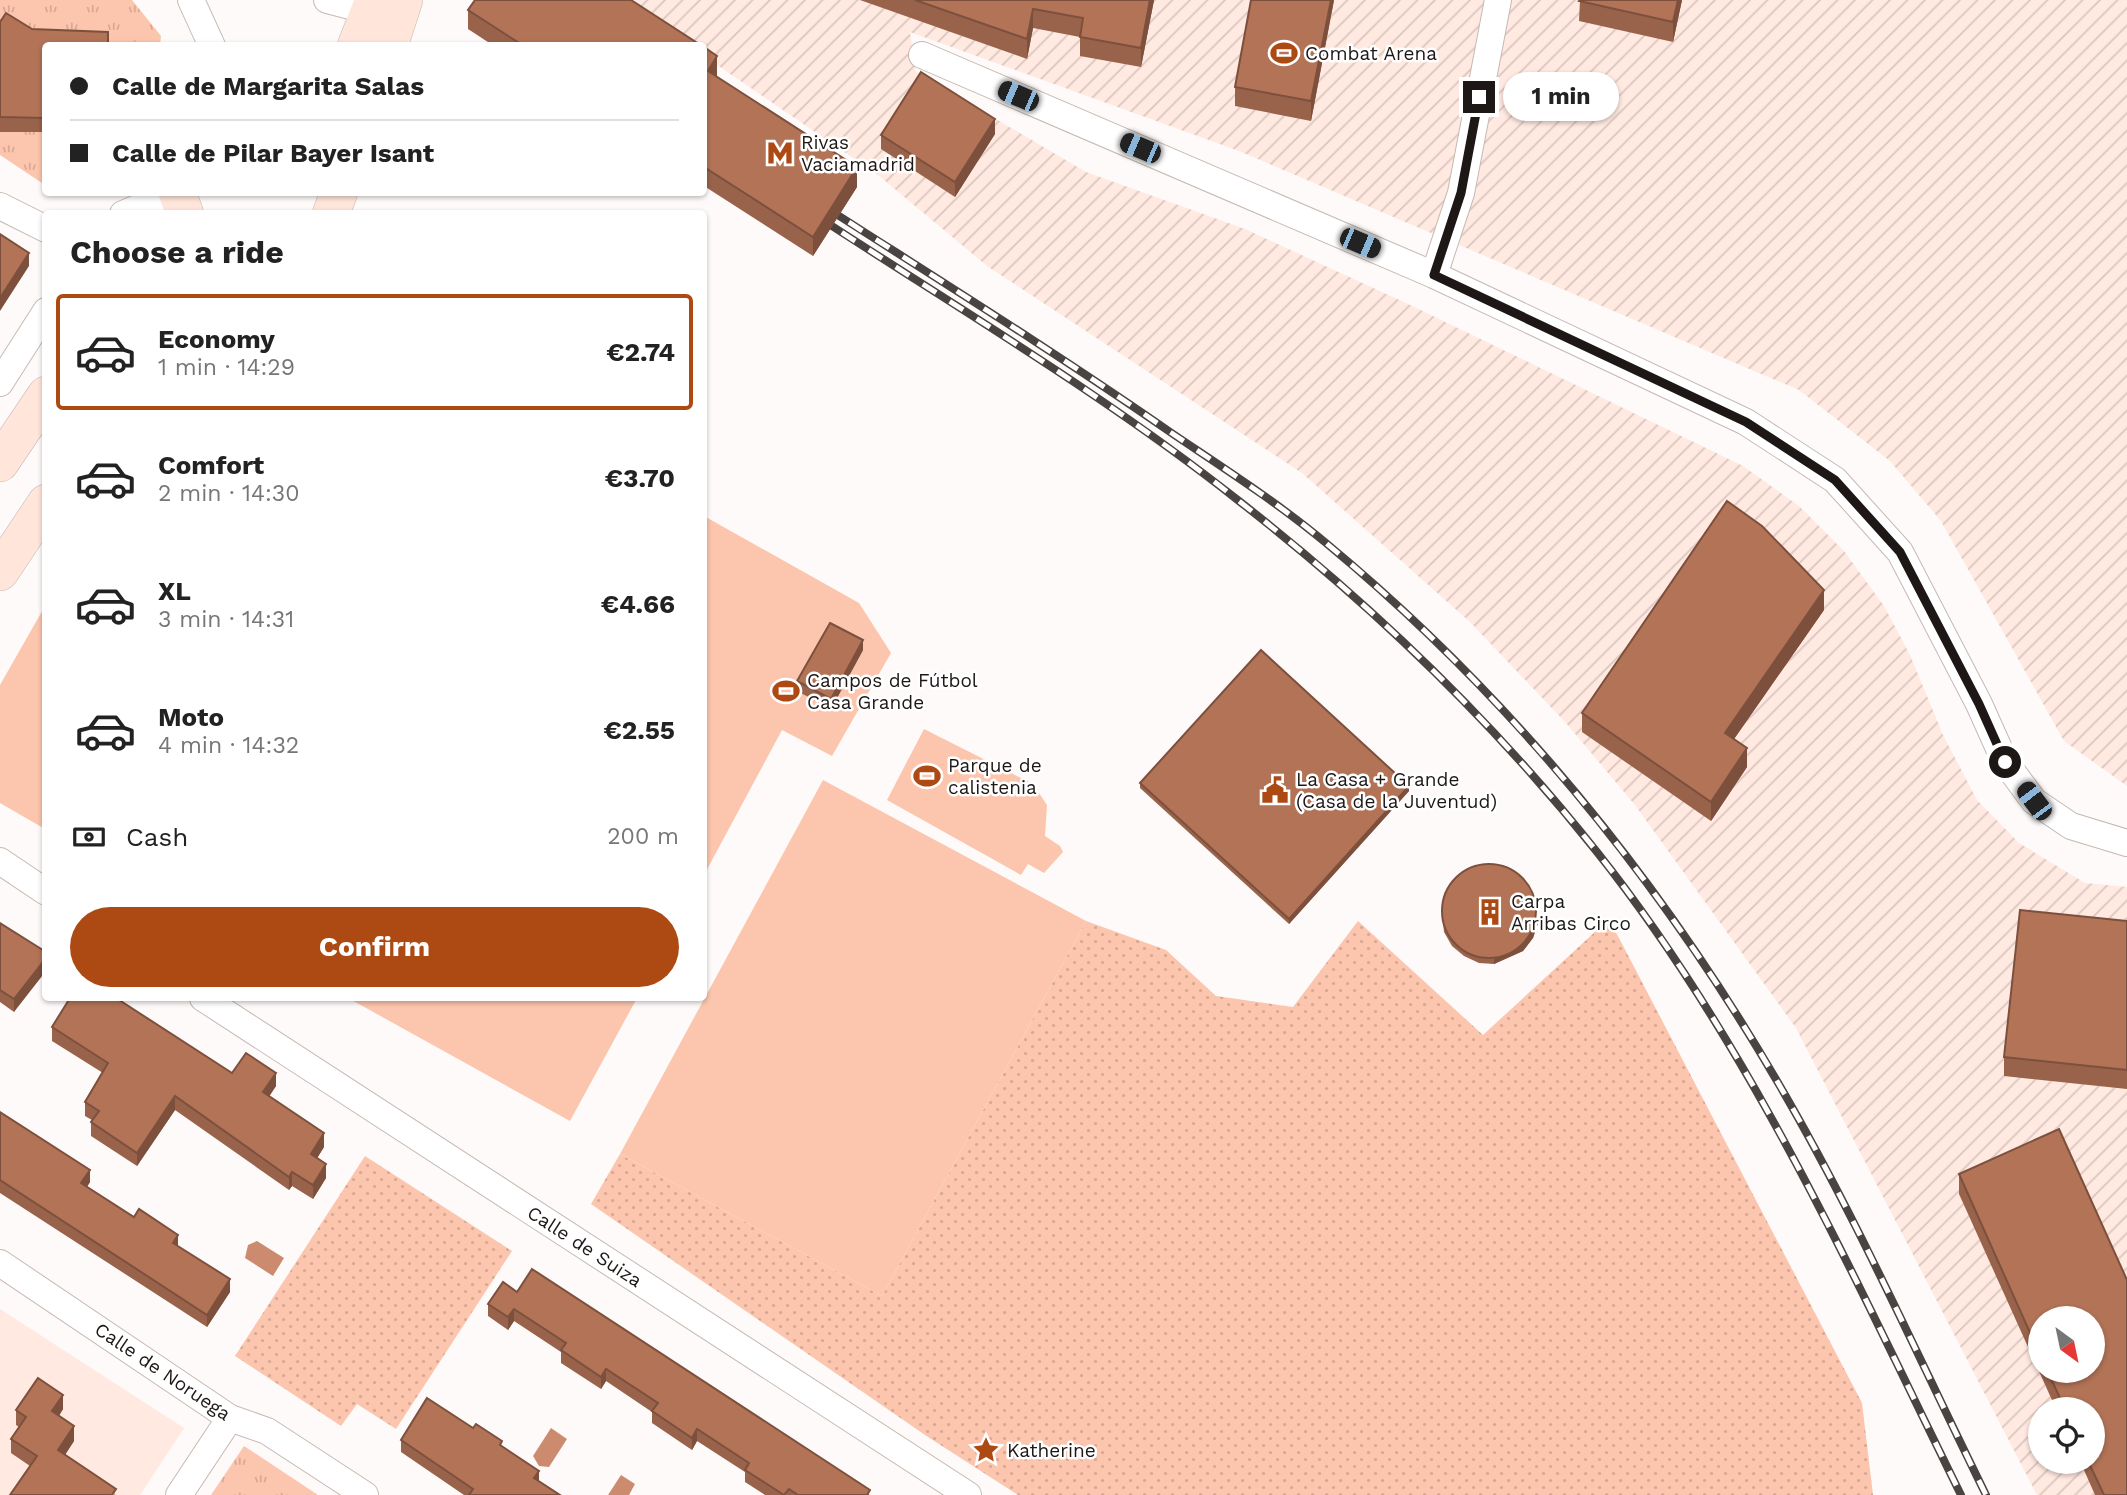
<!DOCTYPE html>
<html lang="en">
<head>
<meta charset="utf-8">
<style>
	body { margin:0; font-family:"Work Sans",sans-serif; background:#f2f2f2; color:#222; height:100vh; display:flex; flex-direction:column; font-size:26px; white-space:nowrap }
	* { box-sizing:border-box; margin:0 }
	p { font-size:23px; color:#767676 }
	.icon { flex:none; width:38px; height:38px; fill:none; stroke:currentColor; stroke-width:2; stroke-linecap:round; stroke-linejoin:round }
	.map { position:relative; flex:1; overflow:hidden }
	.panel { position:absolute; left:42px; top:210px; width:665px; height:791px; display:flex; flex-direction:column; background:#fff; border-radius:7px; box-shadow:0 2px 5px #0004 }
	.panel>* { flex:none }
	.hud { position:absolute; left:42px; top:42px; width:665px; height:154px; border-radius:7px; box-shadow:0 2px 5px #0004; display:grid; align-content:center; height:154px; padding:0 28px; background:#fff }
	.needle { width:46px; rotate:147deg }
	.controls { position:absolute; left:2028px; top:1306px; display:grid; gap:14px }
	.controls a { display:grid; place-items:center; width:77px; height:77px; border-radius:50%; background:#fff; box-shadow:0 2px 5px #0004; font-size:35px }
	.end { position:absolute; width:32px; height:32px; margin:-16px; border:9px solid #1d1816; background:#fff; box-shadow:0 0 0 4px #fff }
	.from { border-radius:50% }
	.bubble { position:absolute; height:49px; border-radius:24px; background:#fff; box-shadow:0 2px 5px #0004; font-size:23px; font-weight:700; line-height:49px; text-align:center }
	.car { position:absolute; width:21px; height:42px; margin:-21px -10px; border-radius:9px; box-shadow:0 0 5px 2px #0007; background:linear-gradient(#222 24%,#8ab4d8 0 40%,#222 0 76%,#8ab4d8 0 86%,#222 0) }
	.hud b { display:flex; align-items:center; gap:24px; height:66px; font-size:26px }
	.hud b+b { border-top:2px solid #e0e0e0 }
	.hud i { width:18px; height:18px; background:#222 }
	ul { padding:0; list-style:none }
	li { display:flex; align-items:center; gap:21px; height:116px; margin:0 14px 10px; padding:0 14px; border:4px solid transparent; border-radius:7px }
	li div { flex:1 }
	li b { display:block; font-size:26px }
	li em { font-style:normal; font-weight:700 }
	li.on { border-color:#ad4a13 }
	li>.icon { width:63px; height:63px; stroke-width:1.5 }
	h2 { padding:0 28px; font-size:32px; line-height:84px }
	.pay { display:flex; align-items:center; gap:18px; height:77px; padding:0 28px; font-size:26px }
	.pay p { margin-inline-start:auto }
	.action { display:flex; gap:14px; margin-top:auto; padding:14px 28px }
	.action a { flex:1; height:80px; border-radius:42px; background:#ad4a13; color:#fff; font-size:28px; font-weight:700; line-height:80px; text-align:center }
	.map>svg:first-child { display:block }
	.built { fill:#ffe9e0 }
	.industrial { fill:url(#industrial-furrows); fill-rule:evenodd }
	.grass { fill:url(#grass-dots) }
	.park { fill:url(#park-tufts) }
	.garden { fill:#fcc5ad }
	.water { fill:#cc8b6e }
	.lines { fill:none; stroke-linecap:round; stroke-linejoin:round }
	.street-casing { stroke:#c6b9b3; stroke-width:28 }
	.secondary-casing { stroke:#c6b9b3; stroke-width:38 }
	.street { stroke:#fff; stroke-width:26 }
	.secondary { stroke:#ffe5da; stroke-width:37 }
	.rail-casing { stroke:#494442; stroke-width:8 }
	.rail { stroke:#fff; stroke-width:5; stroke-dasharray:16; stroke-linecap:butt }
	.wall { fill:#99634b; fill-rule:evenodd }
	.shaded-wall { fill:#7d503d }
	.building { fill:#b27357; stroke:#7d503d; stroke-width:2 }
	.route { stroke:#1d1816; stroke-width:9 }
	.labels { text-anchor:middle; stroke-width:5; stroke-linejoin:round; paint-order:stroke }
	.poi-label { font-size:19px; fill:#1d1816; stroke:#fff; text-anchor:start }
	.street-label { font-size:19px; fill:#1d1816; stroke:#fff }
</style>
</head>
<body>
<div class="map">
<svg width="2127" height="1495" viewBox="0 0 2127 1495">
	<defs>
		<pattern id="industrial-furrows" width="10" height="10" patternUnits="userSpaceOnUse" patternTransform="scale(1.75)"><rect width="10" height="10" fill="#ffe9e0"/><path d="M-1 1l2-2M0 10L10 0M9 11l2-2" fill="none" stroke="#dac7bf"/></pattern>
		<pattern id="grass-dots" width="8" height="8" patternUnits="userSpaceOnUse" patternTransform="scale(1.75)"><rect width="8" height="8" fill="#fcc5ad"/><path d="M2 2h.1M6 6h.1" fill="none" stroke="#d8a894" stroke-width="1.8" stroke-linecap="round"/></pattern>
		<pattern id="park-tufts" width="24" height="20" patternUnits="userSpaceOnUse" patternTransform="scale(1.75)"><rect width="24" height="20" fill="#fcc5ad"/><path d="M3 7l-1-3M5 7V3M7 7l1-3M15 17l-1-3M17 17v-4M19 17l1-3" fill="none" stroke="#d8a894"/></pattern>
	</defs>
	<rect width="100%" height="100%" fill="#fdfaf9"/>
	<path class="built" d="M0 1309 184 1428 140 1495H0Z"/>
	<path class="industrial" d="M622 0H2127V786L2064 741 1941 521 1890 461 1799 390 1239 151 910 32 916 72 1086 172 1245 229 1408 304 1743 466 1799 506 1844 551 1884 606 1910 655 1943 735 1977 800 2019 843 2085 883 2127 887V1495H2037L1796 1028 1635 805 1566 723 1470 622 1302 473 987 266 878 175 704 56V46L688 45ZM2040 1318H2093V1370H2040ZM2040 1409H2093V1461H2040Z"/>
	<g class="grass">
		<path d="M1609 919 1862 1403 1873 1495H1018L925 1435 591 1204 620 1154 882 1296 1086 921 1166 950 1216 996 1293 1007 1358 921 1483 1035Z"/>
		<path d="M365 1156 512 1251 396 1429 357 1404 341 1426 235 1356Z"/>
	</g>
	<g class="park">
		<path d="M0 0H132L161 36 160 45 46 46 45 185 0 155Z"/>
		<path d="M244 1446 318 1495H211Z"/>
	</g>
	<g class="garden">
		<path d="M704 516 859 603 891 653 832 756 782 730 704 875Z"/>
		<path d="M45 606V829L0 803V685Z"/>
		<path d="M924 729 1033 784 1047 805 1045 836 1060 846 1063 852 1044 873 1028 864 1021 875 887 800Z"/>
		<path d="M823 780 1086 921 882 1296 620 1154Z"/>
		<path d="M348 998H637L570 1121Z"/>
	</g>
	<g class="water">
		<path d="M257 1241 284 1258 273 1276 245 1258 248 1245Z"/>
		<path d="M551 1428 567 1439 549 1467 539 1466 533 1456Z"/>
		<path d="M621 1475 635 1484 629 1495H608Z"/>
	</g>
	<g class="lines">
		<defs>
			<g id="street">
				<path d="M191 0 212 46"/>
				<path d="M327 0 369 11"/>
				<path d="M922 55 1434 275 1746 422 1835 480 1900 552 1979 704 2005 762 2034 801 2071 826 2127 843"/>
				<path d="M0 206 46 229"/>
				<path d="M123 214 174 192"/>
				<path d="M1434 275 1461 193 1498 0"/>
				<path d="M0 383 46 311"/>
				<path d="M0 861 46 892"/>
				<path d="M203 998 968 1495"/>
				<path d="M0 1263 230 1418 267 1431 365 1495"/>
				<path d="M179 1495 230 1418"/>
			</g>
			<g id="secondary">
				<path d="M356 46 374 0"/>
				<path d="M389 46 404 0"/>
				<path d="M177 192 185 214"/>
				<path d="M331 214 339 192"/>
				<path d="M0 463 46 395"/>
				<path d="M0 572 46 503"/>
			</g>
		</defs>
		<use href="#street" class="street-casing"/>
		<use href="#secondary" class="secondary-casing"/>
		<use href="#street" class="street"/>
		<use href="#secondary" class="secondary"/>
		<defs>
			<g id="rail">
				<path d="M822 205C939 280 1058 354 1173 434 1225 469 1278 503 1326 543 1507 693 1658 877 1777 1081 1855 1214 1918 1357 1986 1495"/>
				<path d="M815 215C956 307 1108 397 1239 501 1371 604 1493 721 1597 852 1752 1047 1852 1274 1961 1495"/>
			</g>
		</defs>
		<use href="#rail" class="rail-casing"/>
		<use href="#rail" class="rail"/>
	</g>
	<g class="wall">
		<path d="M860 0H1154L1141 67 1080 56V37L1033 28 1027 59Z"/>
		<path d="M1334 0 1311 121 1235 106V87Z"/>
		<path d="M1580 0H1682L1673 42 1579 21Z"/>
		<path d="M468 10 702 46H494L468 29Z"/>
		<path d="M0 22 108 46H46V132H0Z"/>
		<path d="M704 47 717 75 716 77 857 187 813 256 704 186Z"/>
		<path d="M995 134 955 197 881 149V135Z"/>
		<path d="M1824 610 1734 739 1747 767 1711 821 1582 732V713Z"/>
		<path d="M863 650 831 709 797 691V681Z"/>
		<path d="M1140 783 1409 791 1289 924 1140 788Z"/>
		<path d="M1442 911 1538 923 1533 938 1523 951 1494 964 1479 963 1464 956 1452 946 1444 932Z"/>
		<path d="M2127 921V1089L2004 1076V1057Z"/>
		<path d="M0 923 46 952 14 1012 0 1002Z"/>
		<path d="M52 1027 232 1073 276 1086 269 1096 324 1147 317 1158 326 1178 313 1199 292 1186 289 1190 175 1110 137 1166 91 1136V1122L92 1120 85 1116V1102L103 1073 52 1041Z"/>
		<path d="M0 1112 90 1182 87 1187 178 1246 230 1292 207 1327 0 1193Z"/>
		<path d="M2059 1129 2127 1280V1495H2095L2080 1461H2093V1409H2056L1959 1194V1174ZM2040 1318H2093V1370H2040Z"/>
		<path d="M517 1292 870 1495H765L745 1482V1472L697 1441 692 1450 652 1423V1412L606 1381 601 1389 561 1363V1352L514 1321 508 1330 488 1316V1304Z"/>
		<path d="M63 1409 59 1416 74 1441 65 1455 116 1495 30 1466 11 1453V1439L19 1427 16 1425V1410Z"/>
		<path d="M473 1428 502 1446 539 1481 560 1495H464L401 1452V1440Z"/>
	</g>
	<g class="shaded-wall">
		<path d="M1150 0H1154L1141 67V48Z"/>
		<path d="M1331 0H1334L1311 121V101Z"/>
		<path d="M1678 0H1682L1673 42V22Z"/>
		<path d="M1033 9V28L1027 59V39Z"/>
		<path d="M717 56V75L708 90V71Z"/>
		<path d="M995 119V134L955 197V182Z"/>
		<path d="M857 167V187L813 256V237Z"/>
		<path d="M29 253V266L0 311V298Z"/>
		<path d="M1824 590V610L1725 752V733Z"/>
		<path d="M863 640V650L831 709V699Z"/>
		<path d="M1747 748V767L1711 821V802Z"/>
		<path d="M1409 786V791L1289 924V919Z"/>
		<path d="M1538 918V923L1533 938 1523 951 1494 964V959Z"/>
		<path d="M46 958V971L14 1012V999Z"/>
		<path d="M276 1073V1086L263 1106V1092Z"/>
		<path d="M175 1096V1110L137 1166V1153Z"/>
		<path d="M324 1133V1147L311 1168V1154Z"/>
		<path d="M326 1164V1178L313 1199V1185Z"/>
		<path d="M90 1170V1182L81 1195V1183Z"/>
		<path d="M292 1172V1186L289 1190V1177Z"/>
		<path d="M178 1235V1247L173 1243Z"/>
		<path d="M230 1279V1292L207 1327V1315Z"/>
		<path d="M514 1309V1321L508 1330V1317Z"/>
		<path d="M606 1369V1381L601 1389V1377Z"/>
		<path d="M63 1395V1409L52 1426V1411Z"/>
		<path d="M74 1426V1441L58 1465V1450Z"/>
		<path d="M697 1429V1441L692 1450V1438Z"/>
		<path d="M539 1471V1483L534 1478Z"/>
	</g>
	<g class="building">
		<path d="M475 0H631L702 46H518L519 43 468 10Z"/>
		<path d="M915 0H1150L1141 48 1080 37 1083 18 1033 9 1027 39Z"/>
		<path d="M1251 0H1331L1311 101 1235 87Z"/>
		<path d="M1580 0H1678L1673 22 1579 1Z"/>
		<path d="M6 13 32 29 108 32V46H46V118L0 117V22Z"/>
		<path d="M704 47 717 56 708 71 857 167 813 237 704 167Z"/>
		<path d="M921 72 995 119 955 182 881 135Z"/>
		<path d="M0 234 29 253 0 298Z"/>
		<path d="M1727 501 1762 526 1824 590 1725 733 1747 748 1711 802 1582 713Z"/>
		<path d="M830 623 863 640 831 699 797 681Z"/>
		<path d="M1261 650 1409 786 1289 919 1140 783Z"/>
		<circle cx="1489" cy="911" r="47"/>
		<path d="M2020 910 2127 921V1070L2004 1057Z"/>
		<path d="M0 923 46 952V958L14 999 0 990Z"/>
		<path d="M70 998H116L232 1073 246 1053 276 1073 263 1092 324 1133 311 1154 326 1164 313 1185 292 1172 289 1177 175 1096 137 1153 91 1122 99 1111 85 1102 108 1063 52 1027Z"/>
		<path d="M0 1112 90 1170 81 1183 134 1217 139 1209 178 1235 173 1243 230 1279 207 1315 0 1180Z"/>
		<path d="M2059 1129 2127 1280V1495H2104L2088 1461H2093V1409H2065L2047 1370H2093V1318H2040V1355L1959 1174Z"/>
		<path d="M532 1269 870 1490 867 1495H798L789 1489 784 1495 745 1470 749 1463 697 1429 692 1438 652 1411 658 1403 606 1369 601 1377 561 1350 566 1343 514 1309 508 1317 488 1304 503 1282 517 1292Z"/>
		<path d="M38 1378 63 1395 52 1411 74 1426 58 1450 116 1489 112 1495H10L37 1456 11 1439 26 1417 16 1410Z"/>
		<path d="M427 1398 473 1428 476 1424 502 1441 500 1445 539 1471 534 1478 560 1495H469L473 1489 401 1440Z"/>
	</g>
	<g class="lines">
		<path class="route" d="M1479 97 1461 193 1434 275 1746 422 1835 480 1900 552 1979 704 2005 762"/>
	</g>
	<defs>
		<symbol id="stadium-bare" viewBox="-9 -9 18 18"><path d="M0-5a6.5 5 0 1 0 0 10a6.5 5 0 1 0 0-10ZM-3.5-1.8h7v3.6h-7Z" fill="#ad4a13" stroke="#fff" stroke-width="2.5" paint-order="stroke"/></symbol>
		<symbol id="metro-bare" viewBox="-9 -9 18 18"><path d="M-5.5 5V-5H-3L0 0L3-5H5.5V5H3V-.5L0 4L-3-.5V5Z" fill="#ad4a13" stroke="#fff" stroke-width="2.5" paint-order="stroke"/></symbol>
		<symbol id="civic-bare" viewBox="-9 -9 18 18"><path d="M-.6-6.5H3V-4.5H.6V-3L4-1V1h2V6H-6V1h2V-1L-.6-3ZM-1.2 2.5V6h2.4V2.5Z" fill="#ad4a13" stroke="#fff" stroke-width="2.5" paint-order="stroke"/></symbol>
		<symbol id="building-bare" viewBox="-9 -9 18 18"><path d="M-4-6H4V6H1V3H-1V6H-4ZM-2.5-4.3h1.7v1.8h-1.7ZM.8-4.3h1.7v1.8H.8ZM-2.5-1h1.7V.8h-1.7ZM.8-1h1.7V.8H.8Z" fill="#ad4a13" stroke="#fff" stroke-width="2.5" paint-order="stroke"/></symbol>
		<symbol id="sight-bare" viewBox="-9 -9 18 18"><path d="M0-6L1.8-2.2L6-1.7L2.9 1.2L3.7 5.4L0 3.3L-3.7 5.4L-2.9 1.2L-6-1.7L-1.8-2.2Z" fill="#ad4a13" stroke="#fff" stroke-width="2.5" paint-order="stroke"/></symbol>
	</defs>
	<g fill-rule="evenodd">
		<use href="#stadium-bare" x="1265" y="34" width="38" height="38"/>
		<use href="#metro-bare" x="761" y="134" width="38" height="38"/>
		<use href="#stadium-bare" x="767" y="672" width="38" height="38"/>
		<use href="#stadium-bare" x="908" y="757" width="38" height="38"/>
		<use href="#civic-bare" x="1256" y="771" width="38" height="38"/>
		<use href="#building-bare" x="1471" y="893" width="38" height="38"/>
		<use href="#sight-bare" x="967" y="1431" width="38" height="38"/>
	</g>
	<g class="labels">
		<g class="poi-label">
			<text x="1305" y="60">Combat Arena</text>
			<text x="801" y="149">Rivas<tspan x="801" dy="22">Vaciamadrid</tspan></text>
			<text x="807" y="687">Campos de Fútbol<tspan x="807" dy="22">Casa Grande</tspan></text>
			<text x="948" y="772">Parque de<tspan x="948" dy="22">calistenia</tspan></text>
			<text x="1296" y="786">La Casa + Grande<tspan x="1296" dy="22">(Casa de la Juventud)</tspan></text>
			<text x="1511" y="908">Carpa<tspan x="1511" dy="22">Arribas Circo</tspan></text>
			<text x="1007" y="1457">Katherine</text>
		</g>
		<g class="street-label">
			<text transform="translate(585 1246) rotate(33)" y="7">Calle de Suiza</text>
			<text transform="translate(163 1371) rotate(34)" y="7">Calle de Noruega</text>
		</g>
	</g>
</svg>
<div class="controls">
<a><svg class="needle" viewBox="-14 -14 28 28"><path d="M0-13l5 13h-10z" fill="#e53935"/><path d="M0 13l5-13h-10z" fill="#767676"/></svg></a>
<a><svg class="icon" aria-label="locate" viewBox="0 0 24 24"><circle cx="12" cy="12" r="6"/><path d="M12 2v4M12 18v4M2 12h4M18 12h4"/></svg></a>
</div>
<i class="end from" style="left:2005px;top:762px"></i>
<i class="end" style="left:1479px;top:97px"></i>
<div class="bubble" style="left:1503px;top:72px;width:116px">1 min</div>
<i class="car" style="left:1018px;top:96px;rotate:293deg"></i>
<i class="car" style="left:1140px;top:148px;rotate:293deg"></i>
<i class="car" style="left:1360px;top:243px;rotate:113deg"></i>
<i class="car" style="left:2034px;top:801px;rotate:323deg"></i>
<div class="hud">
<b><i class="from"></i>Calle de Margarita Salas</b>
<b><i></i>Calle de Pilar Bayer Isant</b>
</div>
<section class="panel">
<h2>Choose a ride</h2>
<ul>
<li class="on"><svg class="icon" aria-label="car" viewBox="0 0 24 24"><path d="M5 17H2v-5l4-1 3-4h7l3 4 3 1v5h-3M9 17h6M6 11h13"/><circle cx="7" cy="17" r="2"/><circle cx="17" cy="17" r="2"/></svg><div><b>Economy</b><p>1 min · 14:29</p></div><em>€2.74</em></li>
<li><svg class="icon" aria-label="car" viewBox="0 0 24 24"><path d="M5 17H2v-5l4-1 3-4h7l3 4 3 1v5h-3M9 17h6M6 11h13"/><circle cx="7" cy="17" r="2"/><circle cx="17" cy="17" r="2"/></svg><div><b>Comfort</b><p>2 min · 14:30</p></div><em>€3.70</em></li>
<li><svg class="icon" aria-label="car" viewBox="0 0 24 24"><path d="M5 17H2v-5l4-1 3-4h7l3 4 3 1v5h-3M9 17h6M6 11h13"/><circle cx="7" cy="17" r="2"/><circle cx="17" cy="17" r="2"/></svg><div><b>XL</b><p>3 min · 14:31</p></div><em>€4.66</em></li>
<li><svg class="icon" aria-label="car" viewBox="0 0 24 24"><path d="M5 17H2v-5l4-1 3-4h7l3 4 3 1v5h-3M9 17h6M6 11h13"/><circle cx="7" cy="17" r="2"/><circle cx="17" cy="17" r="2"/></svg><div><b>Moto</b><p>4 min · 14:32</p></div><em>€2.55</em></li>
</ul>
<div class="pay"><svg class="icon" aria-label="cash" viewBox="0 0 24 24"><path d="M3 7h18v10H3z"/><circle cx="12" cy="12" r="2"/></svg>Cash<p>200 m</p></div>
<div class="action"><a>Confirm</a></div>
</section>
</div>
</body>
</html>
